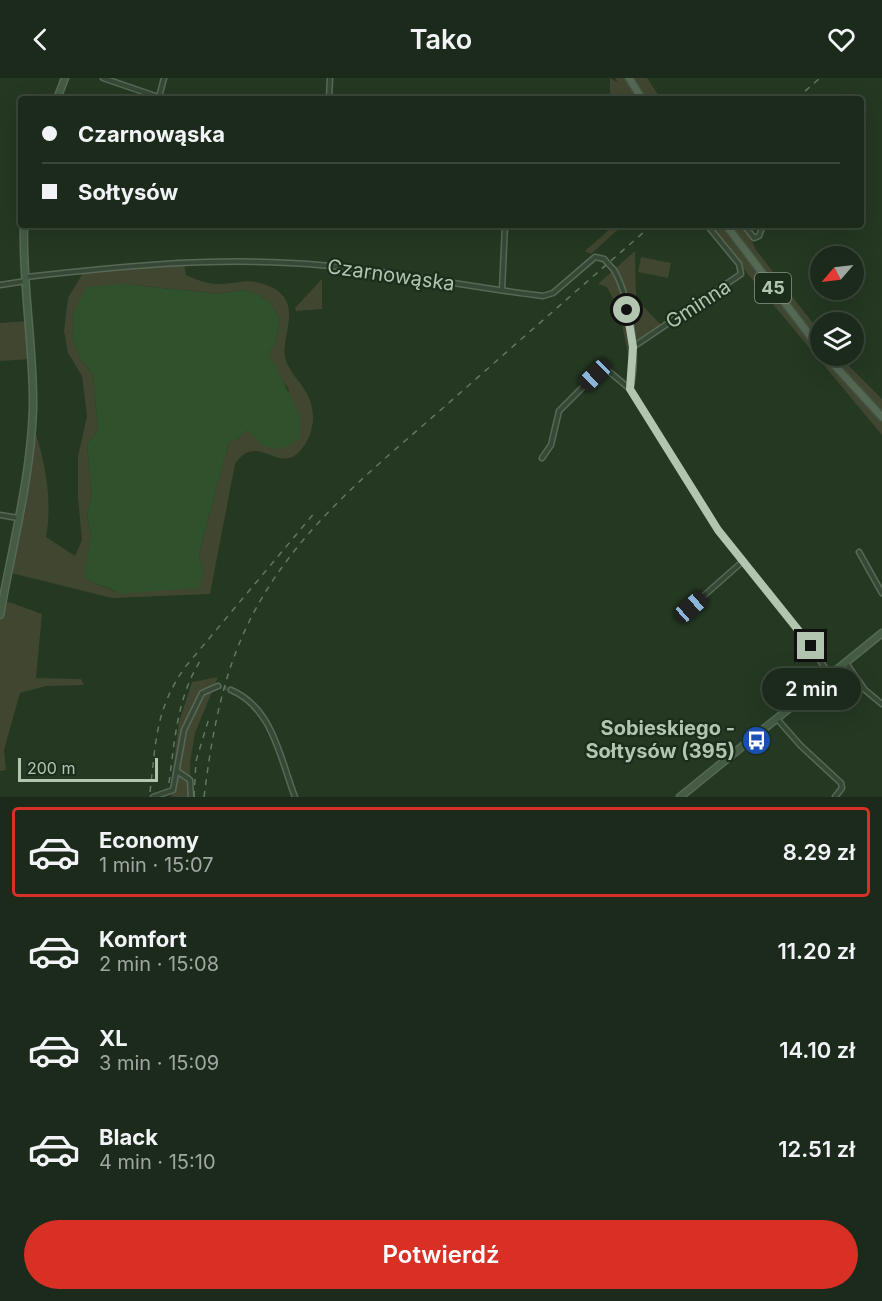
<!DOCTYPE html>
<html lang="pl">
<head>
<meta charset="utf-8">
<style>
	body { margin:0; font-family:Inter,sans-serif; background:#283627; color:#f1f3f6; height:100vh; display:flex; flex-direction:column; font-size:22px; white-space:nowrap }
	* { box-sizing:border-box; margin:0 }
	p { font-size:20px; color:#a0a7a2 }
	.icon { flex:none; width:33px; height:33px; fill:none; stroke:currentColor; stroke-width:2; stroke-linecap:round; stroke-linejoin:round }
	.map { position:relative; height:719px; overflow:hidden }
	.drawer { display:flex; flex-direction:column; background:#1b2a1a; flex:1 }
	.drawer>* { flex:none }
	.hud { position:absolute; left:18px; top:18px; width:846px; height:132px; border-radius:6px; box-shadow:0 6px 24px #0002,0 0 0 2px #394639; display:grid; align-content:center; height:132px; padding:0 24px; background:#1b2a1a }
	.needle { width:39px; rotate:242deg }
	.fabs { position:absolute; left:810px; top:168px; display:grid; gap:12px }
	.fabs a { display:grid; place-items:center; width:54px; height:54px; border-radius:50%; background:#1b2a1a; box-shadow:0 6px 24px #0002,0 0 0 2px #394639; font-size:30px }
	.scale { position:absolute; left:18px; bottom:15px; width:140px; box-sizing:border-box; padding-left:6px; border:3px solid #b1c5b0; border-top:0; font-size:16px; line-height:21px; white-space:nowrap; color:#b1c5b0; -webkit-text-stroke:4px #1c2d1b; paint-order:stroke }
	.end { position:absolute; width:27px; height:27px; margin:-14px; border:8px solid #b1c5b0; background:#111; box-shadow:0 0 0 3px #111 }
	.from { border-radius:50% }
	.bubble { position:absolute; height:42px; border-radius:21px; background:#1b2a1a; box-shadow:0 6px 24px #0002,0 0 0 2px #394639; font-size:20px; font-weight:600; line-height:42px; text-align:center }
	.car { position:absolute; width:18px; height:36px; margin:-18px -9px; border-radius:8px; box-shadow:0 0 4px 2px #0007; background:linear-gradient(#222 24%,#8ab4d8 0 40%,#222 0 76%,#8ab4d8 0 86%,#222 0) }
	.hud b { display:flex; align-items:center; gap:21px; height:57px; font-size:22px }
	.hud b+b { border-top:2px solid #394639 }
	.hud i { width:15px; height:15px; background:#f1f3f6 }
	ul { padding:10px 0 0; list-style:none }
	li { display:flex; align-items:center; gap:18px; height:90px; margin:0 12px 9px; padding:0 12px; border:3px solid transparent; border-radius:6px }
	li div { flex:1 }
	li b { display:block; font-size:22px }
	li em { font-style:normal; font-weight:600 }
	li.active { border-color:#d93025 }
	li>.icon { width:54px; height:54px; stroke-width:1.5 }
	.primary-button { display:flex; gap:12px; margin-top:auto; padding:12px 24px }
	.primary-button a { flex:1; height:69px; border-radius:36px; background:#d93025; color:#fff; font-size:24px; font-weight:600; line-height:69px; text-align:center }
	header { display:flex; justify-content:space-between; align-items:center; height:78px; padding:0 24px; background:#1b2a1a; font-size:27px; font-weight:600 }
	.map>svg:first-child { display:block }
	.green { fill:#414630; fill-rule:evenodd }
	.water { fill:#2f512c }
	.lines { fill:none; stroke-linecap:round; stroke-linejoin:round }
	.street-tunnel { stroke:#394d37; stroke-width:4; stroke-dasharray:4 2; stroke-linecap:butt }
	.street-casing { stroke:#576956; stroke-width:7 }
	.secondary-casing { stroke:#576956; stroke-width:9 }
	.primary-casing { stroke:#40523f; stroke-width:10 }
	.street { stroke:#374836; stroke-width:4 }
	.secondary { stroke:#445b44; stroke-width:6 }
	.primary { stroke:#556854; stroke-width:7 }
	.rail { stroke:#627861; stroke-width:1.5; stroke-dasharray:6 6; stroke-linecap:butt }
	.street-bridge-casing { stroke:#576956; stroke-width:7; stroke-linecap:butt }
	.street-bridge { stroke:#374836; stroke-width:4 }
	.route { stroke:#b1c5b0; stroke-width:8 }
	.labels { text-anchor:middle; stroke-width:4.5; stroke-linejoin:round; paint-order:stroke }
	.shield { fill:#1c2d1b; stroke:#849783; stroke-width:1.5 }
	.shield-label { font-size:18px; font-weight:bold; fill:#b1c5b0 }
	.street-label { font-size:20px; fill:#b1c5b0; stroke:#1c2d1b }
	.poi-label { font-size:20px; font-weight:bold; fill:#b1c5b0; stroke:#1c2d1b; text-anchor:end }
</style>
</head>
<body>
<header><svg class="icon" aria-label="back" viewBox="0 0 24 24"><path d="M15 5l-7 7 7 7"/></svg>Tako<svg class="icon" aria-label="heart" viewBox="0 0 24 24"><path d="M12 20l-8-8c-3-5 5-10 8-4 3-6 11-1 8 4z"/></svg></header>
<div class="map">
<svg width="882" height="719" viewBox="0 0 882 719">
	<rect width="100%" height="100%" fill="#243822"/>
	<g class="green">
		<path d="M610 0 617 4 616 0H647L661 21H610Z"/>
		<path d="M611 147H623L591 176 585 173 611 150Z"/>
		<path d="M707 147H744L756 172 820 254V278H839L882 321V357Z"/>
		<path d="M635 173 636 221 663 249 633 269V300L619 232 607 209 598 206Z"/>
		<path d="M641 179 671 185 668 200 638 194Z"/>
		<path d="M184 187 186 197C197 202 210 207 222 206 242 205 250 199 271 209 304 224 281 257 285 279 288 293 300 303 306 314 318 334 314 358 299 374 278 396 257 353 235 386L210 516 112 520 7 494 32 345C45 380 53 422 46 459L75 478 82 462 78 420V378L87 338 82 298 68 275 64 253 68 220 84 193ZM125 206 219 216 242 212 257 216 270 224 280 241 276 262 269 275 276 293 289 312 262 367 251 354 245 353 238 361 229 364 199 475 203 495 118 516C107 507 94 509 85 498L91 458 87 436 92 417 87 366 98 353 93 296 81 282 73 261 74 235Z"/>
		<path d="M322 201V231L296 233 295 230Z"/>
		<path d="M29 243 31 281 0 283V245Z"/>
		<path d="M3 522 42 536 36 600 81 601 84 607 46 608 20 615 4 672 6 692 0 693V537Z"/>
		<path d="M218 599 195 655 190 685 191 719H172L170 714 179 644 192 604Z"/>
	</g>
	<path class="water" d="M125 206 219 216 242 212 257 216 270 224 280 241 276 262 269 275 300 338V360C288 369 274 376 260 365 255 360 253 355 245 353L238 361 229 364 199 475 203 495 199 510 118 516C107 506 94 509 84 498L91 458 87 436 92 417 87 366 98 353 93 296 81 282 73 261 74 235 86 209Z"/>
	<g class="lines">
		<path class="street-tunnel" d="M218 608 231 612"/>
		<defs>
			<g id="street">
				<path d="M103 0 164 21"/>
				<path d="M159 19 164 0"/>
				<path d="M329 21 330 0"/>
				<path d="M744 147 754 160 759 158 763 147"/>
				<path d="M614 192C630 220 639 279 630 311"/>
				<path d="M26 199C114 189 201 180 290 185 374 189 459 208 543 218L553 215 595 179 604 181"/>
				<path d="M0 207 26 203"/>
				<path d="M502 212 505 147"/>
				<path d="M633 269 741 196 739 186 707 147"/>
				<path d="M542 380 551 367 559 333 595 297 606 291 630 311 718 452 796 549 831 598"/>
				<path d="M0 437 18 440"/>
				<path d="M859 474 882 515"/>
				<path d="M691 529 742 484"/>
				<path d="M846 585 865 612 882 626"/>
				<path d="M231 612C273 630 280 680 295 719"/>
				<path d="M778 642 801 668 841 705 842 710 835 719"/>
				<path d="M177 693 190 702 191 719"/>
				<path d="M153 719 173 712 184 652 202 615 218 608"/>
			</g>
			<g id="secondary">
				<path d="M57 21 65 0"/>
				<path d="M0 537C12 469 31 399 33 330 34 269 22 208 24 147"/>
				<path d="M680 719 882 555"/>
			</g>
			<g id="primary">
				<path d="M629 0 642 21"/>
				<path d="M726 147 820 271"/>
				<path d="M826 278 882 339"/>
			</g>
		</defs>
		<use href="#street" class="street-casing"/>
		<use href="#secondary" class="secondary-casing"/>
		<use href="#primary" class="primary-casing"/>
		<use href="#street" class="street"/>
		<use href="#secondary" class="secondary"/>
		<use href="#primary" class="primary"/>
		<g class="rail">
			<path d="M796 21 820 0"/>
			<path d="M169 705C175 661 177 618 202 580"/>
			<path d="M150 714C156 664 155 631 186 588L316 433"/>
			<path d="M194 719 196 683 209 640"/>
			<path d="M204 719C212 655 223 593 253 536 298 450 372 392 443 330 512 269 582 208 652 147"/>
		</g>
		<defs>
			<path id="street-bridge" d="M604 181 614 192"/>
		</defs>
		<use href="#street-bridge" class="street-bridge-casing"/>
		<use href="#street-bridge" class="street-bridge"/>
	</g>
	<g class="lines">
		<path class="route" d="M627 232 633 269 630 311 718 452 811 568"/>
	</g>
	<defs>
		<symbol id="bus-disc" viewBox="-11 -11 22 22"><circle r="9.5" fill="#1a4fb4" stroke="#1c2d1b"/><path d="M-5-6H5V4H4V6H2V4H-2V6H-4V4H-5ZM-3.5-4V0h7V-4ZM-3.5 1.2v1.5H-2V1.2ZM2 1.2v1.5H3.5V1.2Z" fill="#fff"/></symbol>
	</defs>
	<g fill-rule="evenodd">
		<use href="#bus-disc" x="740" y="646" width="33" height="33"/>
	</g>
	<g class="labels">
		<rect class="shield" x="755" y="195" width="36" height="30" rx="4.5"/>
		<g class="shield-label">
			<text x="773" y="216">45</text>
		</g>
		<g class="street-label">
			<text transform="translate(391 197) rotate(8)" y="7">Czarnowąska</text>
			<text transform="translate(698 226) rotate(-33)" y="7">Gminna</text>
		</g>
		<g class="poi-label">
			<text x="735" y="657">Sobieskiego -<tspan x="735" dy="23">Sołtysów (395)</tspan></text>
		</g>
	</g>
</svg>
<div class="fabs">
<a><svg class="needle" viewBox="-14 -14 28 28"><path d="M0-13l5 13h-10z" fill="#e53935"/><path d="M0 13l5-13h-10z" fill="#a0a7a2"/></svg></a>
<a><svg class="icon" aria-label="layers" viewBox="0 0 24 24"><path d="M12 4l9 5-9 5-9-5zM3 14l9 5 9-5"/></svg></a>
</div>
<div class="scale">200 m</div>
<i class="end from" style="left:627px;top:232px"></i>
<i class="end" style="left:811px;top:568px"></i>
<div class="bubble" style="left:762px;top:590px;width:99px">2 min</div>
<i class="car" style="left:595px;top:297px;rotate:226deg"></i>
<i class="car" style="left:691px;top:529px;rotate:49deg"></i>
<div class="hud">
<b><i class="from"></i>Czarnowąska</b>
<b><i></i>Sołtysów</b>
</div>
</div>
<section class="drawer">
<ul>
<li class="active"><svg class="icon" aria-label="car" viewBox="0 0 24 24"><path d="M5 17H2v-5l4-1 3-4h7l3 4 3 1v5h-3M9 17h6M6 11h13"/><circle cx="7" cy="17" r="2"/><circle cx="17" cy="17" r="2"/></svg><div><b>Economy</b><p>1 min · 15:07</p></div><em>8.29 zł</em></li>
<li><svg class="icon" aria-label="car" viewBox="0 0 24 24"><path d="M5 17H2v-5l4-1 3-4h7l3 4 3 1v5h-3M9 17h6M6 11h13"/><circle cx="7" cy="17" r="2"/><circle cx="17" cy="17" r="2"/></svg><div><b>Komfort</b><p>2 min · 15:08</p></div><em>11.20 zł</em></li>
<li><svg class="icon" aria-label="car" viewBox="0 0 24 24"><path d="M5 17H2v-5l4-1 3-4h7l3 4 3 1v5h-3M9 17h6M6 11h13"/><circle cx="7" cy="17" r="2"/><circle cx="17" cy="17" r="2"/></svg><div><b>XL</b><p>3 min · 15:09</p></div><em>14.10 zł</em></li>
<li><svg class="icon" aria-label="car" viewBox="0 0 24 24"><path d="M5 17H2v-5l4-1 3-4h7l3 4 3 1v5h-3M9 17h6M6 11h13"/><circle cx="7" cy="17" r="2"/><circle cx="17" cy="17" r="2"/></svg><div><b>Black</b><p>4 min · 15:10</p></div><em>12.51 zł</em></li>
</ul>
<div class="primary-button"><a>Potwierdź</a></div>
</section>
</body>
</html>
